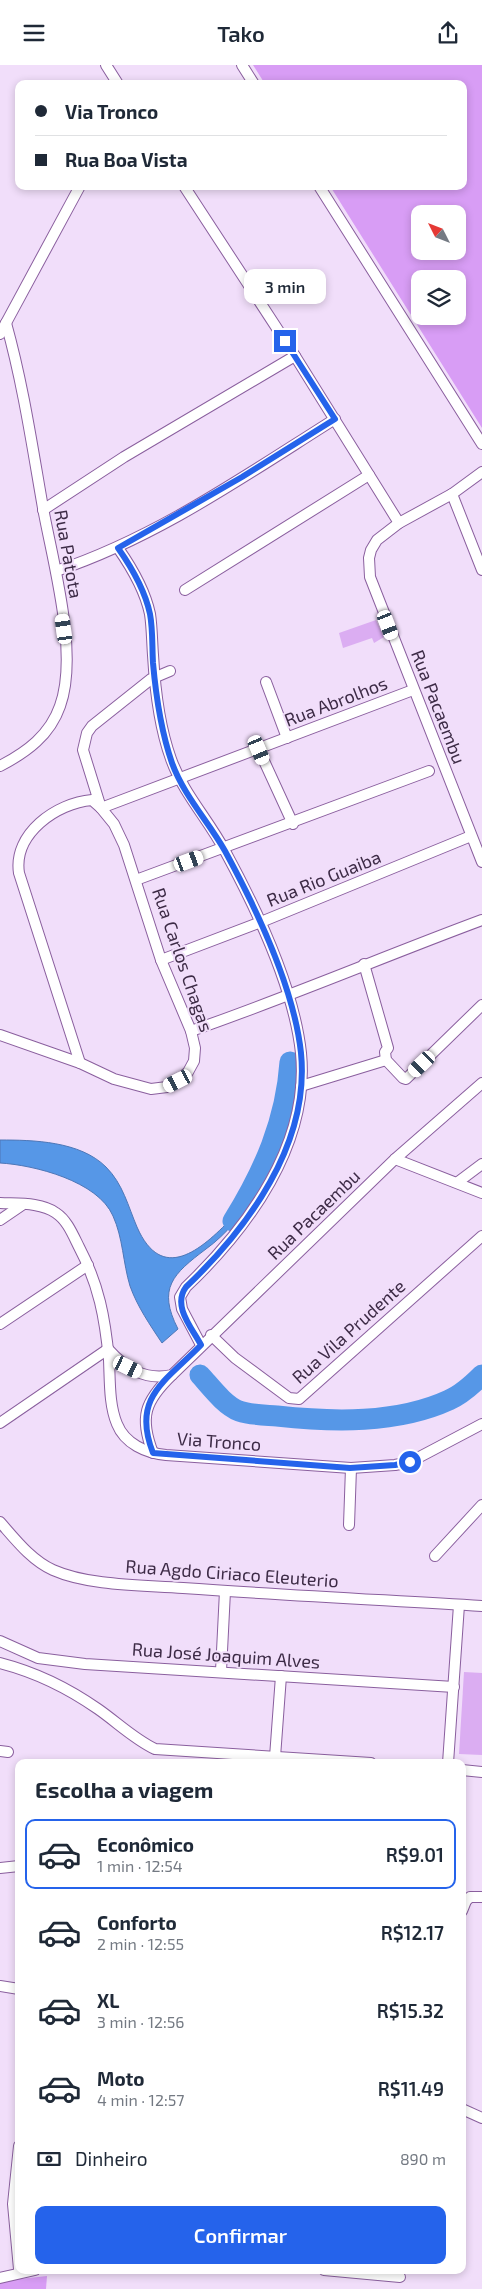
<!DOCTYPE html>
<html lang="pt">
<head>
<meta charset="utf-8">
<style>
	body { margin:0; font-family:"Exo 2",sans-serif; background:#f6f6f7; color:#1f2937; height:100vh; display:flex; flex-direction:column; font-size:19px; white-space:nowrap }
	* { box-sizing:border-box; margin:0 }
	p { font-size:16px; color:#747a83 }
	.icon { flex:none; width:28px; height:28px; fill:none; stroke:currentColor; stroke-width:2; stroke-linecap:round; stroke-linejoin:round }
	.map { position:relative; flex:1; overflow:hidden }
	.side { position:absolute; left:15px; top:1694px; width:451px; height:515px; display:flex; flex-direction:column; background:#fff; border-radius:10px; box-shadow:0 2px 8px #0003 }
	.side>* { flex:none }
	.top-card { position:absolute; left:15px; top:15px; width:452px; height:110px; border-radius:10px; box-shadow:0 2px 8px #0003; display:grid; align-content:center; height:110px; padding:0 20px; background:#fff }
	.needle { width:32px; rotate:312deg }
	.controls { position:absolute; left:411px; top:140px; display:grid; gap:10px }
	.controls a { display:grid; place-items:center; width:55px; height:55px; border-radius:10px; background:#fff; box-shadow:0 2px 8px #0003; font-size:25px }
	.end { position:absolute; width:22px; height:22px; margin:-11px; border:6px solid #2563eb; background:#fff; box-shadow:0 0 0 2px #fff }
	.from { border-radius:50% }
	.bubble { position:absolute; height:35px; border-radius:10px; background:#fff; box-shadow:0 2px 8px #0003; font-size:16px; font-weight:600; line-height:35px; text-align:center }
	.car { position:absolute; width:15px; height:30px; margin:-15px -8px; border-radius:6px; box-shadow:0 0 4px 1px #0007; background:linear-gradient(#fff 24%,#345 0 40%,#fff 0 76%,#345 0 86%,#fff 0) }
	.top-card b { display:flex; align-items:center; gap:18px; height:48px; font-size:19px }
	.top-card b+b { border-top:1px solid #e0e1e3 }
	.top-card i { width:12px; height:12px; background:#1f2937 }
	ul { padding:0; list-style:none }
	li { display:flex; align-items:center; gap:15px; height:70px; margin:0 10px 8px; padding:0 10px; border:2px solid transparent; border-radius:10px }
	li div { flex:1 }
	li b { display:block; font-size:19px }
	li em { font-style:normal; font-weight:600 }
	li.active { border-color:#2563eb }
	li>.icon { width:45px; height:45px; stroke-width:1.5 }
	h2 { padding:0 20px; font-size:22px; line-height:60px }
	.pay { display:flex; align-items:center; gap:12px; height:55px; padding:0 20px; font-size:19px }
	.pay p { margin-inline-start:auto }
	.action { display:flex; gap:10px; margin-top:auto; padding:10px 20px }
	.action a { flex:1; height:58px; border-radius:10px; background:#2563eb; color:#fff; font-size:20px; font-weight:600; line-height:58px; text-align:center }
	header { display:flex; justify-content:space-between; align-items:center; height:65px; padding:0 20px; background:#fff; font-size:22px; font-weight:600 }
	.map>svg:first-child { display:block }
	.green { fill:#dbadf2 }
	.forest { fill:#d89df5; fill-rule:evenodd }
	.water { fill:#5697e7; stroke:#4e77b7 }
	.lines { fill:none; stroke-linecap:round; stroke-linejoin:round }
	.river { stroke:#5697e7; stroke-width:21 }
	.minor-casing { stroke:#8a5f9e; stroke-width:12 }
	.minor { stroke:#fff; stroke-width:10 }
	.route { stroke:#2563eb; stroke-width:6 }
	.labels { text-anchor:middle; stroke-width:4; stroke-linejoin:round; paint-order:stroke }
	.street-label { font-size:18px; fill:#3d2b46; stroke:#f1defa }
</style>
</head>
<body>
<header><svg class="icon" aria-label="menu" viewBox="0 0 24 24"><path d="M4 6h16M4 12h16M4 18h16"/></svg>Tako<svg class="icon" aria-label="share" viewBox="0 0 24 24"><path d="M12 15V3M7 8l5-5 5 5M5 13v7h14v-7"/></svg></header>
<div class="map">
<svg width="482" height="2224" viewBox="0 0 482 2224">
	<rect width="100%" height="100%" fill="#f1defa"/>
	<g class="green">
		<path d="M376 555 384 572 374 578 372 573 343 583 339 568Z"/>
		<path d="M464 1607 482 1608V1690L459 1689Z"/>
	</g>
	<g class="forest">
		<path d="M253 0H482V363L330 121H464V19H265ZM420 149H458V186H420ZM420 214H458V251H420Z"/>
		<path d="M47 2211 46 2224H0V2216Z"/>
	</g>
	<path class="water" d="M0 1075C33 1075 80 1076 106 1102 123 1119 128 1141 137 1162 162 1219 201 1185 231 1154L234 1158C226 1167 216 1177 206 1184 173 1209 157 1223 178 1264L162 1278C150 1260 137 1241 130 1221 123 1198 123 1173 113 1151 98 1116 34 1100 0 1098Z"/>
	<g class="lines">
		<g class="river">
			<path d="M233 1156C264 1106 286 1056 290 997"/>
			<path d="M200 1310C211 1322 224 1340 239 1346 251 1350 265 1350 277 1351 332 1357 397 1359 449 1335 461 1330 473 1319 482 1310"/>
		</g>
		<defs>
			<g id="minor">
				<path d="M106 0 118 19"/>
				<path d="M242 0 254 19"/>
				<path d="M184 121 295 291 399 458"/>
				<path d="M319 121 482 379"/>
				<path d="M0 269 80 121"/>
				<path d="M482 407 452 429 399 458 377 475 371 485 369 493 370 512 482 797"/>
				<path d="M452 429 482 505"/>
				<path d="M43 445 124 392 295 291"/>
				<path d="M118 483C132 503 145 525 150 549 152 562 152 577 153 590 155 625 159 661 171 694 183 728 208 754 225 786 256 843 294 923 301 988 310 1079 248 1163 186 1222L180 1232 182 1244 201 1280"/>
				<path d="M56 506C156 473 246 410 335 354"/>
				<path d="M185 525 369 410"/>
				<path d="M266 617 287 673"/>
				<path d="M259 685 293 759"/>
				<path d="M0 701C27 687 50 670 60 641 79 589 53 498 43 443 32 380 23 319 6 258"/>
				<path d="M136 815 429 706"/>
				<path d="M161 895 261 857 471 771"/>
				<path d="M364 899 388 983 385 987 386 995 403 1013 406 1014 482 940"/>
				<path d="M191 966C289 932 385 891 482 855"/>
				<path d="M0 970 80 998 114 1014 151 1024 167 1022 178 1016 188 1007 194 996 195 983 191 966 161 895 124 780 114 759 101 743 83 685 87 668 92 661 151 614 170 606"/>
				<path d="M80 998 19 808C13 769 56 738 92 735L101 743 413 625"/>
				<path d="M301 1021 386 995"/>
				<path d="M395 1094 482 1128"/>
				<path d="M458 1117 482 1099"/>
				<path d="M0 1138C17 1139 41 1137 56 1148 67 1155 73 1170 79 1182 99 1220 105 1253 109 1295 110 1316 109 1340 117 1359 125 1379 146 1388 166 1390L351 1403 395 1400 410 1397 482 1359"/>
				<path d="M0 1155 22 1140"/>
				<path d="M0 1259 88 1200"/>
				<path d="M211 1270 235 1293 289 1333 299 1334 482 1171"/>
				<path d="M108 1284C125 1303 145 1316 172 1310L395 1094 482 1018"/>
				<path d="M0 1358 108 1284"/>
				<path d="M153 1388C139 1352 145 1336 172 1310"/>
				<path d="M0 1457C15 1474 31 1495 53 1505 89 1521 143 1520 183 1523 283 1530 382 1535 482 1541"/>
				<path d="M349 1460 351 1403"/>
				<path d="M435 1491 482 1440"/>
				<path d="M0 1576 38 1593 85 1599 454 1622"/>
				<path d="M0 1598C35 1607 68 1623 98 1644 118 1658 134 1674 155 1684L371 1698"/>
				<path d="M221 1606 225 1526"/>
				<path d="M0 1686 8 1687"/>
				<path d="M275 1692 281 1611"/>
				<path d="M448 1698 459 1540"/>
				<path d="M462 1705 482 1707"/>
				<path d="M0 1803 19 1801"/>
				<path d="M462 1846 466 1836 470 1832H482"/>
				<path d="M0 1921 19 1924"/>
				<path d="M462 2044 482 2053"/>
				<path d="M19 2081 13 2139 19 2204"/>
				<path d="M324 2205 400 2212"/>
				<path d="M0 2213 35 2205"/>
			</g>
		</defs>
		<use href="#minor" class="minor-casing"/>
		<use href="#minor" class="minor"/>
	</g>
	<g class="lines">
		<path class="route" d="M285 276 335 354 242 412 118 483C132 503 145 525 150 549 153 565 152 582 153 598 156 632 161 666 172 698 184 731 208 756 225 786 256 843 294 923 301 988 310 1079 248 1163 186 1222 172 1241 192 1263 201 1280 166 1316 131 1332 153 1388L350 1403 395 1400 410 1397"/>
	</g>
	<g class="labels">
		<g class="street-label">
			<text transform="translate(68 489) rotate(80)" y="6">Rua Patota</text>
			<text transform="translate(336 637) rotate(-21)" y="6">Rua Abrolhos</text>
			<text transform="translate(438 642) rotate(69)" y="6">Rua Pacaembu</text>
			<text transform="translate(324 814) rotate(-22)" y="6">Rua Rio Guaiba</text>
			<text transform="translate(182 895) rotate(71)" y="6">Rua Carlos Chagas</text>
			<text transform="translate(314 1150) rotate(-44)" y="6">Rua Pacaembu</text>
			<text transform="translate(349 1267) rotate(-42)" y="6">Rua Vila Prudente</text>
			<text transform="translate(219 1377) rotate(4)" y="6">Via Tronco</text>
			<text transform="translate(232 1509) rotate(4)" y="6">Rua Agdo Ciriaco Eleuterio</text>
			<text transform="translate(226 1591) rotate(4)" y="6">Rua José Joaquim Alves</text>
		</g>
	</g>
</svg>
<div class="controls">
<a><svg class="needle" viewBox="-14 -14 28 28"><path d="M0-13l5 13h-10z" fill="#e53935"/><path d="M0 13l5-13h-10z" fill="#747a83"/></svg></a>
<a><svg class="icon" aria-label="layers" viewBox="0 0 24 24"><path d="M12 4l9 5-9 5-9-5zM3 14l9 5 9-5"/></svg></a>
</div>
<i class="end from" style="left:410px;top:1397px"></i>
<i class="end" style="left:285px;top:276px"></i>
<div class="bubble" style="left:244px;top:204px;width:82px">3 min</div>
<i class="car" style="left:388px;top:560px;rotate:159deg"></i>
<i class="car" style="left:64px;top:564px;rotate:352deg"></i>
<i class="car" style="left:259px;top:685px;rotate:157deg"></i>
<i class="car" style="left:189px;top:796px;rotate:70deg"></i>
<i class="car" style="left:422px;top:999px;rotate:226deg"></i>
<i class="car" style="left:178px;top:1016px;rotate:243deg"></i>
<i class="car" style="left:128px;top:1302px;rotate:116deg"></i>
<div class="top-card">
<b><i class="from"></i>Via Tronco</b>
<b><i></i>Rua Boa Vista</b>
</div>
<section class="side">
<h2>Escolha a viagem</h2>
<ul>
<li class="active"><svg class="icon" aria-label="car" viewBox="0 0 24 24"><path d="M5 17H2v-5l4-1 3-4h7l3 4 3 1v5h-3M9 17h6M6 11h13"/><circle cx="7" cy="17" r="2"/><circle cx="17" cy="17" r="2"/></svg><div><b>Econômico</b><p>1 min · 12:54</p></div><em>R$9.01</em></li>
<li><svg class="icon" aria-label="car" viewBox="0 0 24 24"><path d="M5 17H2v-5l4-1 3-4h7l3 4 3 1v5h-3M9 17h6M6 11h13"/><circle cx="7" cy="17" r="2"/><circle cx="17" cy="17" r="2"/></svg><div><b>Conforto</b><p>2 min · 12:55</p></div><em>R$12.17</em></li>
<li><svg class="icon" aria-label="car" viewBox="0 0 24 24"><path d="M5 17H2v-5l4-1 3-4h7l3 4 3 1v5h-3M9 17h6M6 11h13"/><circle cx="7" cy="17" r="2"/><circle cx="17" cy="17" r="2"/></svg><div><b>XL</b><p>3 min · 12:56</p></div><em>R$15.32</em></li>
<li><svg class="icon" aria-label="car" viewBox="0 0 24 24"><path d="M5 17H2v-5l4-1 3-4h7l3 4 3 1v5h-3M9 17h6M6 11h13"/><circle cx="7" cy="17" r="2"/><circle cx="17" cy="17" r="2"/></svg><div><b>Moto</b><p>4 min · 12:57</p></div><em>R$11.49</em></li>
</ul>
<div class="pay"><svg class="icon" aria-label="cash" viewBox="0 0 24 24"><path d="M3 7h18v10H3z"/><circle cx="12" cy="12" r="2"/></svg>Dinheiro<p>890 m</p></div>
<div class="action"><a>Confirmar</a></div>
</section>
</div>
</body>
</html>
